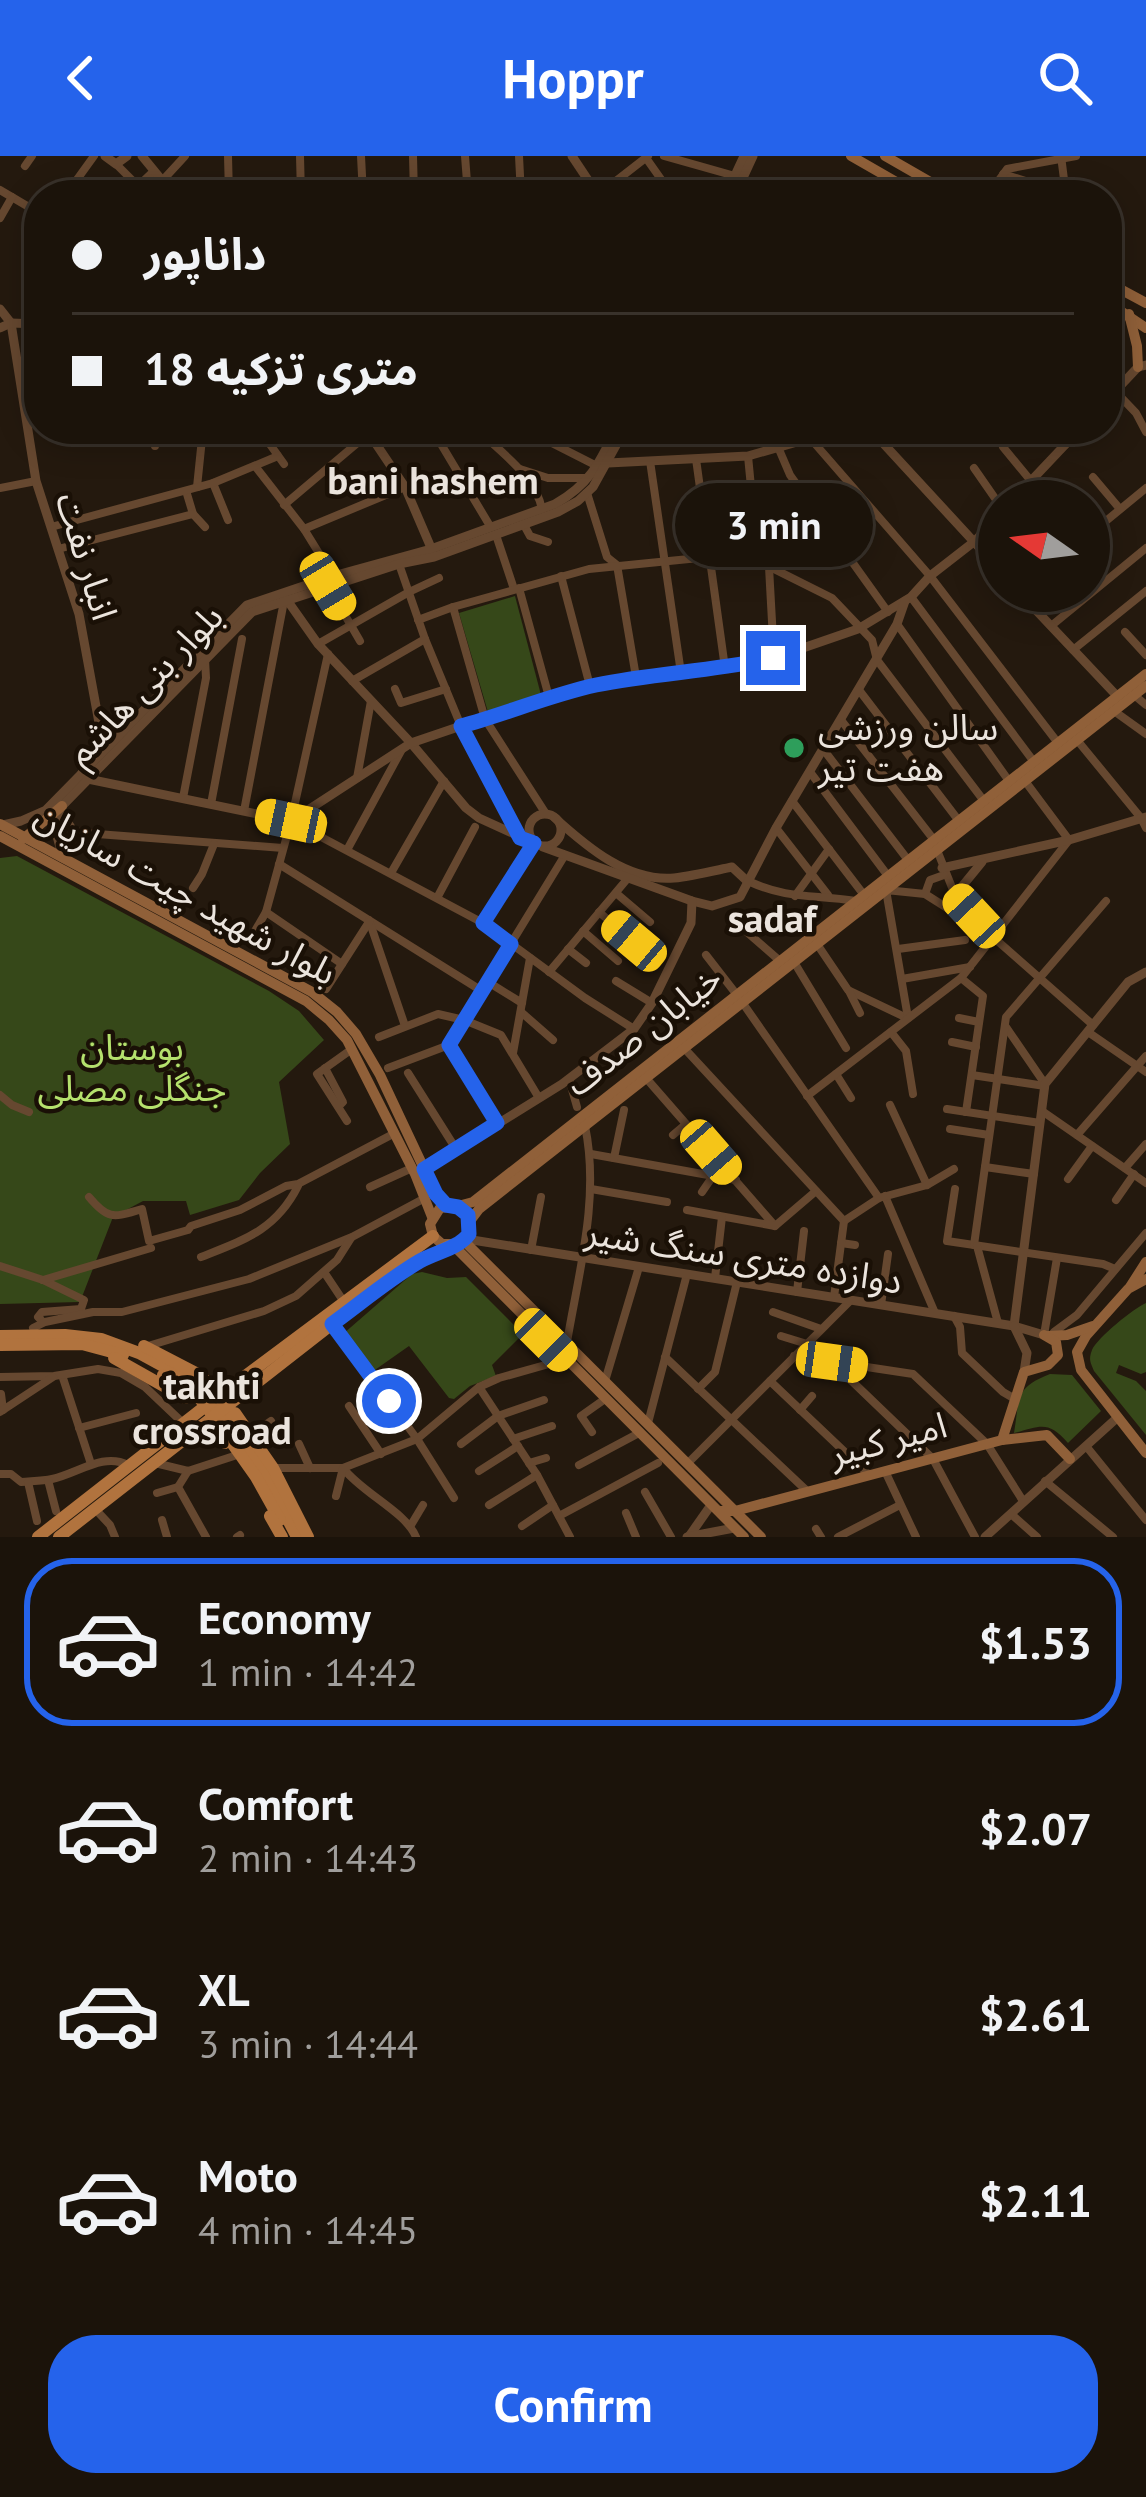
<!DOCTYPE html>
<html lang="en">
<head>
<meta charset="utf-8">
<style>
	body { margin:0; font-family:"PT Sans","Noto Sans Arabic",sans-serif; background:#282018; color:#f1f3f6; height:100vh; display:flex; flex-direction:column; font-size:45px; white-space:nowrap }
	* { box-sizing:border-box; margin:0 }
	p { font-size:39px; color:#a09e9c }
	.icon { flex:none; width:66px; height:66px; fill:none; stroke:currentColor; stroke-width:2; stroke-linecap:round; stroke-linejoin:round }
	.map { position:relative; height:1381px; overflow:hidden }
	.side { display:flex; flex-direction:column; background:#1b130a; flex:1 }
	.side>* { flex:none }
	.top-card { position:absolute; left:24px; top:24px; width:1098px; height:264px; border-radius:48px; box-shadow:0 6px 30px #0003,0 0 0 3px #39322b; display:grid; align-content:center; height:264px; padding:0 48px; background:#1b130a }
	.needle { width:78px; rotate:284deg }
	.buttons { position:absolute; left:978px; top:324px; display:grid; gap:24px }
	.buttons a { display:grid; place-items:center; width:132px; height:132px; border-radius:50%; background:#1b130a; box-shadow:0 6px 30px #0003,0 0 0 3px #39322b; font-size:60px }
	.end { position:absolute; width:54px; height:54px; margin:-27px; border:15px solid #2563eb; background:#fff; box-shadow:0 0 0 6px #fff }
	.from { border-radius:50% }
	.bubble { position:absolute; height:84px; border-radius:42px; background:#1b130a; box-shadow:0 6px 30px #0003,0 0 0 3px #39322b; font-size:39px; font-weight:800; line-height:84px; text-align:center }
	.car { position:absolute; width:36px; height:72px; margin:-36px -18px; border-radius:15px; box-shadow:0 0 9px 3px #0007; background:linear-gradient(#f5c518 24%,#345 0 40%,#f5c518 0 76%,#345 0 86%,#f5c518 0) }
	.top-card b { display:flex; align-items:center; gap:42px; height:114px; font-size:45px }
	.top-card b+b { border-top:3px solid #39322b }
	.top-card i { width:30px; height:30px; background:#f1f3f6 }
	ul { padding:21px 0 0; list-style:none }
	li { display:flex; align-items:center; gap:36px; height:168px; margin:0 24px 18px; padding:0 24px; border:6px solid transparent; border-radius:48px }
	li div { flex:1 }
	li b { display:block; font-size:45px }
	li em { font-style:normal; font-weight:800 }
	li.current { border-color:#2563eb }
	li>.icon { width:108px; height:108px; stroke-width:1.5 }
	.action { display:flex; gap:24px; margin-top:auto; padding:24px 48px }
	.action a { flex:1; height:138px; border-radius:48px; background:#2563eb; color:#fff; font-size:48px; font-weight:800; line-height:138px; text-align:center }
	header { display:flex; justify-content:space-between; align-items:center; height:156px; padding:0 48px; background:#2563eb; color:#fff; font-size:54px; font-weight:800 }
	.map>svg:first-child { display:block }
	.green { fill:#364819 }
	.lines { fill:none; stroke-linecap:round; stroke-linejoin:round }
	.minor { stroke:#664830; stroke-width:8 }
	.tertiary { stroke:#664830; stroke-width:9 }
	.secondary { stroke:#906039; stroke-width:10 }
	.primary { stroke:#b1733e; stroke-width:12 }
	.route { stroke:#2563eb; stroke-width:15 }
	.leisure-dot { fill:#2e9e5b; stroke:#1a1006; stroke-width:4.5 }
	.labels { text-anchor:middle; stroke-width:9; stroke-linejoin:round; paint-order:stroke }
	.street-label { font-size:36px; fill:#ebe4dd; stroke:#1a1006 }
	.poi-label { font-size:36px; fill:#ebe4dd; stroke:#1a1006; text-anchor:start }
	.park-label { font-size:36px; fill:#b5e16d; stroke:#1a1006 }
	.neighbourhood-label { font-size:39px; font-weight:bold; fill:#ebe4dd; stroke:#1a1006 }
</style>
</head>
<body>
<header><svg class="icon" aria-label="back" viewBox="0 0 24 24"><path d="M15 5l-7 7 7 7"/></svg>Hoppr<svg class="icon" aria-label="search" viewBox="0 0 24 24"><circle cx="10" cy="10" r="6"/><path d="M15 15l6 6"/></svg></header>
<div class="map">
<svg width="1146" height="1381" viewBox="0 0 1146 1381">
	<rect width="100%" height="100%" fill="#24190e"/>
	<g class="green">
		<path d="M515 440 541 539 488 556 459 457Z"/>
		<path d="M17 700 269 835 299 855 324 884 279 926 290 988 260 1017 239 1044 190 1059 186 1045H143L113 1061 80 1146 0 1148V702Z"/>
		<path d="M422 1116 447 1122 466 1121 523 1178 492 1209 496 1220 470 1230 454 1243 449 1242 409 1190 372 1216 343 1178 412 1118Z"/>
		<path d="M1146 1147V1216L1141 1218 1119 1209 1116 1217 1136 1225 1146 1235V1279L1094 1215C1091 1207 1088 1204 1092 1194 1097 1182 1134 1152 1146 1147Z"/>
		<path d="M1050 1218 1072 1219 1101 1255 1068 1287C1048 1264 1041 1270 1014 1277 1020 1242 1014 1232 1050 1218Z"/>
	</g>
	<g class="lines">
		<g class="minor">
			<path d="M228 0 229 39"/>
			<path d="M300 0 301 39"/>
			<path d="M361 0 363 39"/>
			<path d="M413 0 414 39"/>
			<path d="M465 0 468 39"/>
			<path d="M519 0 521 39"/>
			<path d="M664 0 735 20"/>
			<path d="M1061 0 1066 39"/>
			<path d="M646 2 663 26"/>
			<path d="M116 8 138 30"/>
			<path d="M25 10 32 0"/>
			<path d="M1003 18 1035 28"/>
			<path d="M162 25 185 0"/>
			<path d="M0 34 39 57"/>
			<path d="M68 36 94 0"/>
			<path d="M129 39 154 15"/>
			<path d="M598 39 648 0"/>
			<path d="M988 39 1007 13 1076 0"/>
			<path d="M0 62 12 41"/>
			<path d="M28 115 39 96"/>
			<path d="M1115 235 1136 257 1146 276"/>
			<path d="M259 273 284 308"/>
			<path d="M307 273 314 281 325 273"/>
			<path d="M432 273 490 370"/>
			<path d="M477 273C501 297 535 319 542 353"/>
			<path d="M761 273 778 291 790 319 888 456"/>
			<path d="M969 273 978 281 985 273"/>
			<path d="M1044 273 1065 289"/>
			<path d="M534 278 597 310"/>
			<path d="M810 282 930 420 1058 587"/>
			<path d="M155 290 156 273"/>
			<path d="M1003 291 1031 325"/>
			<path d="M748 300 754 362 782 402"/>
			<path d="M696 303 725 512"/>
			<path d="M650 305 681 517"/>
			<path d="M255 310 304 373 333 420"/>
			<path d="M974 312 999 348"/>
			<path d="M520 313 548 322H587"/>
			<path d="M1093 321 1120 353"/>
			<path d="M213 327 228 364"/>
			<path d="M197 331 203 273"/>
			<path d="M0 332 36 325"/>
			<path d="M587 337 607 401 617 409 636 521"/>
			<path d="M187 338 193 358 205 371"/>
			<path d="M284 349 374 273"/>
			<path d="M524 369 530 380 548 386"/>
			<path d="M51 371 213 327 278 300"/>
			<path d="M304 373 405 331"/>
			<path d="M496 379 514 433"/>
			<path d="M1089 379 1146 332"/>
			<path d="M58 393 193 358"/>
			<path d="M399 408 425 483 461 570 520 680"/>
			<path d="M561 420 590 530"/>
			<path d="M328 430 360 485"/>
			<path d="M519 432 549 541"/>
			<path d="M911 441 1034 606"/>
			<path d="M453 451 485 563 546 658"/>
			<path d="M418 464 453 451 589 413 709 401 752 402 832 442 872 484 877 504 984 645"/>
			<path d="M897 468 1009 625"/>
			<path d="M1051 470 1146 392"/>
			<path d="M1125 476 1146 499"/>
			<path d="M318 488 409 436 439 422"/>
			<path d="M1073 494 1146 435"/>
			<path d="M774 502 769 411 824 370"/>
			<path d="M352 525 425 483"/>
			<path d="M395 533 401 547 446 533"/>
			<path d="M859 534 959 665"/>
			<path d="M1134 539 1146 549"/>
			<path d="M1114 555 1146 578"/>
			<path d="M841 564 934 684"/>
			<path d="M1077 584 1141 662 1146 672"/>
			<path d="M823 593 908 704"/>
			<path d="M810 616 888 720"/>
			<path d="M357 622 371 545"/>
			<path d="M183 642 206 522 205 503"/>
			<path d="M792 645 864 739"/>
			<path d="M211 648 242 483"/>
			<path d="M244 655 284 445"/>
			<path d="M291 665 483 767 585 842 634 873"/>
			<path d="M70 669 73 674 84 677 283 692"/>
			<path d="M776 672 828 739"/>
			<path d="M347 694 401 595"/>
			<path d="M937 694 955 739 993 781 1093 869"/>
			<path d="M279 708 482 835"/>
			<path d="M391 717 444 625"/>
			<path d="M748 725C789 744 814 738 856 745"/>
			<path d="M193 732 202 718 214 688"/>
			<path d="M616 737 650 766"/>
			<path d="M925 738 930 724 944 719"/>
			<path d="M795 740 829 693"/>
			<path d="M437 742 475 671"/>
			<path d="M266 756 342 808"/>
			<path d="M599 756 634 786"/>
			<path d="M369 764 405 870"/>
			<path d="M733 764 780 805"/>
			<path d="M483 767 534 687"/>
			<path d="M583 775 618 805"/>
			<path d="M252 780 266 756 291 665 328 498"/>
			<path d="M817 788 848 834 907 862"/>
			<path d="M568 793 586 807"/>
			<path d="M898 793 965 784"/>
			<path d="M706 799 737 839"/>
			<path d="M794 806 846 892"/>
			<path d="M549 816 628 722"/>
			<path d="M961 822 983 840 966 956"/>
			<path d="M902 823 970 811"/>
			<path d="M616 825 652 847"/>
			<path d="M488 826 522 847"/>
			<path d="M326 833 369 766"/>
			<path d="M849 835 860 857"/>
			<path d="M742 846 879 1042"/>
			<path d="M521 856 553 884"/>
			<path d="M908 862 886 734 925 738 993 781"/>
			<path d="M959 862 979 866"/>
			<path d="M1006 871 1045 928"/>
			<path d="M891 876 906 895 913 938"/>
			<path d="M1088 876 1146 916"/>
			<path d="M379 881 438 858 464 864 501 879 539 942"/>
			<path d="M952 886 976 891"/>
			<path d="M449 889 497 967"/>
			<path d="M684 892 844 1065"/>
			<path d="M513 897 530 802"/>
			<path d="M325 912 343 946 339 950"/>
			<path d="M388 912 449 889 565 699"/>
			<path d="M408 917 456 993"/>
			<path d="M836 918 851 942"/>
			<path d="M972 919 1045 930"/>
			<path d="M646 922 775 1070"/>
			<path d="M569 923 577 951"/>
			<path d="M0 939 12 949 29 956"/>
			<path d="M807 940 961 822 1069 684 1025 625"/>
			<path d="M890 949 927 1029"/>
			<path d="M947 953 1040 967"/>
			<path d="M1042 955 1146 1027"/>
			<path d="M347 965 317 918 352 893"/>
			<path d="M950 973 989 979"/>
			<path d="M673 979 686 968"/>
			<path d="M1077 979 1146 900"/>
			<path d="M591 998 736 1024"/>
			<path d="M614 1002 624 954"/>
			<path d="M985 1011 1034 1018"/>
			<path d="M1125 1012 1146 988"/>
			<path d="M1068 1023 1092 990"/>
			<path d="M370 1031 412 1012"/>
			<path d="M591 1033 667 1046"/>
			<path d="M955 1033 947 1085 1103 1108 1115 1113"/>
			<path d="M702 1036 713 1020"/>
			<path d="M885 1040 935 1157"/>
			<path d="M89 1041C109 1065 114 1061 142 1053L149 1085 188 1074 191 1070 240 1054 286 1030 298 1028 395 977"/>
			<path d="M1116 1044 1134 1018"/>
			<path d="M687 1054 775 1070 816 1035"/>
			<path d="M844 1065 879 1042 927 1029 954 1013"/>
			<path d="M841 1087 855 1089"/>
			<path d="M974 1089 1006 861 1106 745"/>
			<path d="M977 1090 998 1167"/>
			<path d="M531 1094 541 1041"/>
			<path d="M201 1101C244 1084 276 1074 298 1030"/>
			<path d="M0 1110 43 1124 84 1144 81 1153 42 1156 38 1161 43 1166"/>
			<path d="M324 1116 344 1146"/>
			<path d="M715 1122 722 1061"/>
			<path d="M43 1124 151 1092"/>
			<path d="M797 1136 804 1075"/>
			<path d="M834 1141 844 1065"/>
			<path d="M881 1149 888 1098"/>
			<path d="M773 1156 821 1173"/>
			<path d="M954 1160 960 1171 962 1197 1003 1236 1015 1243"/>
			<path d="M333 1169 417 1283 454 1342"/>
			<path d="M33 1172 45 1166 93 1156H122L249 1123 352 1081 425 1042"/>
			<path d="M1054 1176 1077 1159 1146 1077"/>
			<path d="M1044 1179 1057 1102"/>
			<path d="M781 1180 807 1188"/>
			<path d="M567 1186C579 1115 600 1041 585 970"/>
			<path d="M148 1190 264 1155 296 1140 337 1104 351 1082"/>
			<path d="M794 1200 913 1218 987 1288 1023 1345"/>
			<path d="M665 1201 807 1335"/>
			<path d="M833 1207 933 1303 975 1381"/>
			<path d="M62 1219 91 1308"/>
			<path d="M0 1221 54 1220 98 1213 121 1217 145 1231 183 1267"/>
			<path d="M605 1225 639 1111"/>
			<path d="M770 1225 869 1319"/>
			<path d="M479 1231 537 1319 570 1381"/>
			<path d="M698 1233 715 1216 737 1126"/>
			<path d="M1 1238 3 1254"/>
			<path d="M349 1250 381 1298"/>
			<path d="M800 1254 812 1240"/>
			<path d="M0 1256 53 1221"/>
			<path d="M648 1267 687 1118"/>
			<path d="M79 1272 136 1257"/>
			<path d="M592 1276 581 1260 605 1243"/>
			<path d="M251 1279 271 1265"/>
			<path d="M513 1283 552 1270"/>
			<path d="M299 1288 310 1312"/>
			<path d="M461 1288 498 1260 544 1244"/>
			<path d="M1086 1290 1146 1364"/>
			<path d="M155 1307 188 1315 234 1300"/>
			<path d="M529 1307 546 1302"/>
			<path d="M688 1307 851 1144"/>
			<path d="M579 1309 639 1277"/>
			<path d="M273 1312H343C362 1337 406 1356 416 1381"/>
			<path d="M188 1315 178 1331 206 1381"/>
			<path d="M479 1315 518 1290"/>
			<path d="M885 1315 916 1381"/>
			<path d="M0 1318H11L21 1326C32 1325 42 1325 52 1323 77 1318 103 1296 128 1309"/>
			<path d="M48 1324 56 1355"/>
			<path d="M1045 1325 1113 1381"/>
			<path d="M28 1326 37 1365"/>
			<path d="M645 1336 671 1381"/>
			<path d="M157 1337 178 1331"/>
			<path d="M336 1340 343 1312 417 1283 479 1231 499 1222 556 1206"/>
			<path d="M489 1349 537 1319"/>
			<path d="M96 1354 110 1369 115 1381"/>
			<path d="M626 1357 636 1381"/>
			<path d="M1011 1358 1037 1381"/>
			<path d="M559 1360 658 1307"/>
			<path d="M162 1364 167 1381"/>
			<path d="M411 1369 423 1349"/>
			<path d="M522 1370 553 1349"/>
			<path d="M816 1373 821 1381"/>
			<path d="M237 1381 240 1379"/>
			<path d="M838 1381 900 1349"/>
		</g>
		<g class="tertiary">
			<path d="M105 0 116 8 127 0"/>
			<path d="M142 0 174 39"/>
			<path d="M572 0 598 39"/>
			<path d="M726 39 744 0"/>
			<path d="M735 39 753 0"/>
			<path d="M0 153 11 167 36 325 79 458 104 594"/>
			<path d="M0 172 11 167 39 168"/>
			<path d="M1107 244 1138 211 1146 209"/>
			<path d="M366 273 405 331 432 394"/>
			<path d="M870 273 999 413"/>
			<path d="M608 307 748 300 842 273"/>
			<path d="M1012 345 1080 273"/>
			<path d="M1018 435 1117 540"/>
			<path d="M287 444 318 488 411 587 466 652 479 662 534 687"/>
			<path d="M82 617 88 623 291 665 411 587 461 570 590 530 636 521 725 512 774 502 858 473 911 441 930 420 975 385 999 359"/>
			<circle cx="545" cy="674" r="16"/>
			<path d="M555 662C587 691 628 726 674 722 693 720 713 715 732 711L747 725"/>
			<path d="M3 669 21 665 46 654 247 449 333 420 431 393 555 348C589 329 599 308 616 273"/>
			<path d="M543 691 692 745 712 750 740 741 776 672 897 468 905 445"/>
			<path d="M63 702 54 669 62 650 252 456 399 408 434 401 558 356 578 345 593 331 625 273"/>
			<path d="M942 712 1069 684 1146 661"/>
			<path d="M955 739 982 706"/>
			<path d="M425 1013 562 928 634 873 652 847 691 767 692 745"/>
			<path d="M466 1083 1014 1170 1044 1179"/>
			<path d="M1014 1170 1045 928 1128 826 1146 816"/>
			<path d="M1014 1170 1027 1197 1024 1216"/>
			<path d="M690 1379 711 1349"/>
			<path d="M687 1381 734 1372"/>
			<path d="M985 1381 1118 1261"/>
		</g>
		<g class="secondary">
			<path d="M851 0 919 39"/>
			<path d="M885 0 953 39"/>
			<path d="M1107 126 1146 147"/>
			<path d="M1107 146 1146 172"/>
			<path d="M1129 158 1137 190 1138 211"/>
			<path d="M0 668 312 836 337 856 356 878 380 919 436 1038 446 1049"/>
			<path d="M0 680 306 845 329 864 347 884 415 1018 432 1061"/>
			<path d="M23 683 62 650"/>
			<path d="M458 1050 468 1059 469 1078 459 1088H442L433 1080 430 1068 440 1052 458 1050 473 1046 1146 518"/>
			<path d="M470 1065 479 1053 1146 530"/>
			<path d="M464 1085 761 1381"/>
			<path d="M454 1090 744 1381"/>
			<path d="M1146 1123 1128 1133 1086 1180 1077 1196 1081 1214 1146 1297"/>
			<path d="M1130 1131 1146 1106"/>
			<path d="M1048 1180 1067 1179 1093 1170"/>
			<path d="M1002 1284 1047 1279 1070 1303"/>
			<path d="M720 1355H735L1002 1284 1024 1216 1048 1209 1058 1199 1056 1186 1044 1179"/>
		</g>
		<g class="primary">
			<path d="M0 1180 65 1179 101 1183 139 1197 194 1227 220 1253 258 1307 297 1381"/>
			<path d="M0 1189 82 1188 123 1199"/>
			<path d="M144 1190 198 1218 222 1239"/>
			<path d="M114 1202 185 1242"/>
			<path d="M163 1219 200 1243 208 1253 256 1321 280 1364"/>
			<path d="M220 1260 227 1257H235L273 1312 308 1381"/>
			<path d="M186 1281 211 1280 225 1287"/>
			<path d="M270 1360 282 1381"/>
			<path d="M38 1381 221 1238 433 1080"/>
			<path d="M59 1381 332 1168 416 1107 449 1090"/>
		</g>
	</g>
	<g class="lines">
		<path class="route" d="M389 1245 332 1168C361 1147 389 1123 420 1105 436 1096 459 1092 469 1078L468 1059 458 1051 446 1049 436 1038 424 1013 497 967 449 889 511 788 483 767 534 687 520 682 461 570C506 558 550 539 596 529 655 517 715 515 773 502"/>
	</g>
	<circle class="leisure-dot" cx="794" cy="592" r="12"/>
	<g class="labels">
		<g class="street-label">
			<text transform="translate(87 400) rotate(73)" y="13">انبار نفت</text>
			<text transform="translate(144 528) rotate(-46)" y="13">بلوار بنی هاشم</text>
			<text transform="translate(186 737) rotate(29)" y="13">بلوار شهید چیت سازیان</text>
			<text transform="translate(643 874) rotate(-38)" y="13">خیابان صدف</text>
			<text transform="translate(744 1100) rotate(9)" y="13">دوازده متری سنگ شیر</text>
			<text transform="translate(888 1283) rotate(-15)" y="13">امیر کبیر</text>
		</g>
		<g class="poi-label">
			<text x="818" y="584">سالن ورزشی<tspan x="818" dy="41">هفت تیر</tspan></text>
		</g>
		<g class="park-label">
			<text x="132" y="904">بوستان<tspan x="132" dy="41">جنگلی مصلی</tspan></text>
		</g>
		<g class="neighbourhood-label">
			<text x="433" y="338">bani hashem</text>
			<text x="772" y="776">sadaf</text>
			<text x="212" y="1243">takhti<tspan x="212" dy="45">crossroad</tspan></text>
		</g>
	</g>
</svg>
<div class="buttons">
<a><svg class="needle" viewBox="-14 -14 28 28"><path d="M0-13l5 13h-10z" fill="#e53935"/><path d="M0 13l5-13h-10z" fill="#a09e9c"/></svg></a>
</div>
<i class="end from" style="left:389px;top:1245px"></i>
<i class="end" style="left:773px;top:502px"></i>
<div class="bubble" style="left:675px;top:327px;width:198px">3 min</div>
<i class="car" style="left:328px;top:430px;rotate:149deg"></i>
<i class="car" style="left:291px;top:665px;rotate:282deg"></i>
<i class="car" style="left:974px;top:760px;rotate:317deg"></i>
<i class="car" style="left:634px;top:785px;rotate:310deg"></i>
<i class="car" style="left:711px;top:996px;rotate:139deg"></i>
<i class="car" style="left:546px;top:1184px;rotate:135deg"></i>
<i class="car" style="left:832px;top:1206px;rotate:98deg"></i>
<div class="top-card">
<b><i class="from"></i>داناپور</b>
<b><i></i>18 متری تزکیه</b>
</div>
</div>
<section class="side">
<ul>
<li class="current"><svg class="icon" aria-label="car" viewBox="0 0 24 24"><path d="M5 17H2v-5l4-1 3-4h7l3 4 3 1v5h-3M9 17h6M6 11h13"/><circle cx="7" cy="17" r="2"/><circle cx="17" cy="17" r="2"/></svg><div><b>Economy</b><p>1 min · 14:42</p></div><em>$1.53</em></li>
<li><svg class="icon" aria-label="car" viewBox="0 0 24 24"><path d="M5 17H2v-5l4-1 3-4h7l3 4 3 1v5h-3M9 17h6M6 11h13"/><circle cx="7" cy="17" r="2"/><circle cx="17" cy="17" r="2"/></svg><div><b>Comfort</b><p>2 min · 14:43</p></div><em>$2.07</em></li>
<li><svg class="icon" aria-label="car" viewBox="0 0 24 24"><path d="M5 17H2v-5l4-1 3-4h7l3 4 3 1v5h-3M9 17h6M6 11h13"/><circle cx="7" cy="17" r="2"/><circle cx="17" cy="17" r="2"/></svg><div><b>XL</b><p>3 min · 14:44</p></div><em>$2.61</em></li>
<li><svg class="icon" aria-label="car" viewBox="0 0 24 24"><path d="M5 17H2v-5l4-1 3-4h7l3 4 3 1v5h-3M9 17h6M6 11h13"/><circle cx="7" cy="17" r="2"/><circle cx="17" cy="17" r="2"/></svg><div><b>Moto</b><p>4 min · 14:45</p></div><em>$2.11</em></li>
</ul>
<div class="action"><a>Confirm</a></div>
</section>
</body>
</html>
